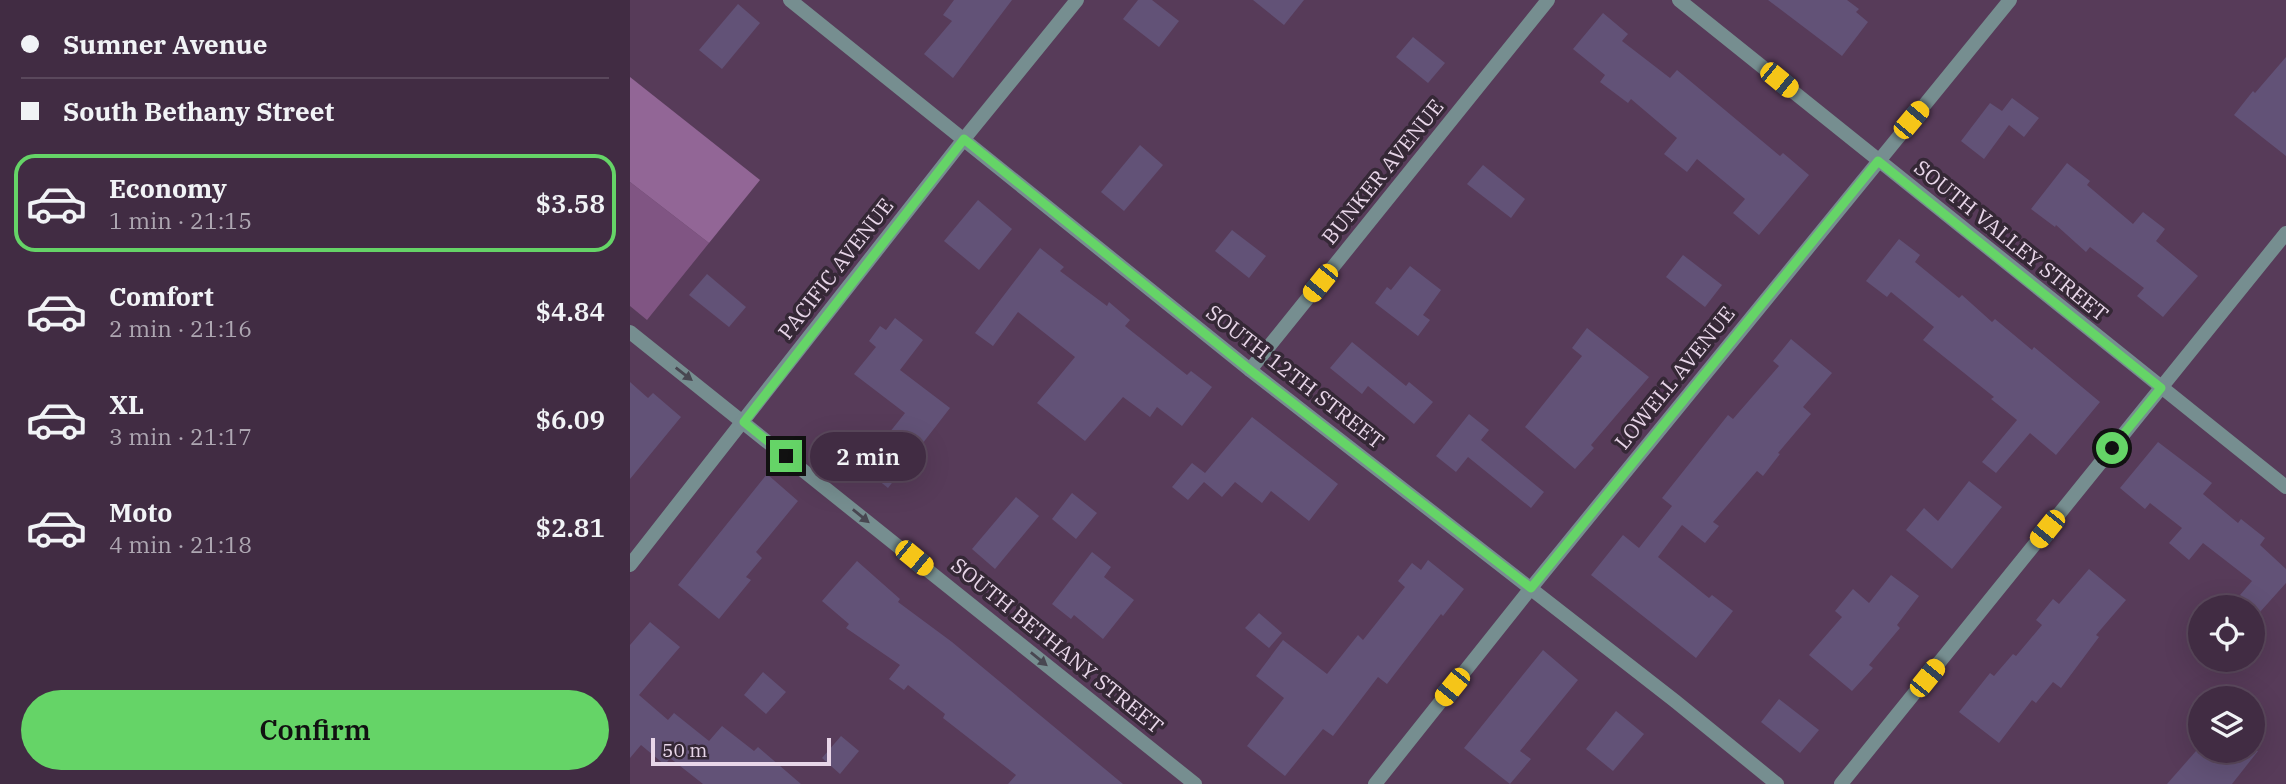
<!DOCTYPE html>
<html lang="en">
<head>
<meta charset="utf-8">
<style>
	body { margin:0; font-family:"IBM Plex Serif",serif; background:#48344a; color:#f1f3f6; height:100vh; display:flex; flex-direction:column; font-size:26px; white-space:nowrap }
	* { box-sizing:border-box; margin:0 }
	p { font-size:23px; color:#aea7b2 }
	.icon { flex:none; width:38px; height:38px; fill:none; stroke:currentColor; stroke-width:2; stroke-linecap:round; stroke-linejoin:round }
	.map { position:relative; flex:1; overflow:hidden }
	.sheet { display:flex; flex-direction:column; background:#412c43; width:630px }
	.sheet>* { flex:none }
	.banner { display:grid; align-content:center; height:154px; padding:0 21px; background:#412c43 }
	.fabs { position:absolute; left:1558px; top:595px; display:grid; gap:14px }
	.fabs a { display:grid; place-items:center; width:77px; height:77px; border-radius:50%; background:#412c43; box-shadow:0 7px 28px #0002,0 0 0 2px #5a485c; font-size:35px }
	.scale { position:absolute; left:21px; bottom:18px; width:180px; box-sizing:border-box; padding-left:7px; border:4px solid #e8d6e9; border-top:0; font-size:19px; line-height:24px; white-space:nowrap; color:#e8d6e9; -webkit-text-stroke:5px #352836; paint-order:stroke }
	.end { position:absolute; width:32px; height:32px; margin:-16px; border:9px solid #65d467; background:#111; box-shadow:0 0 0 4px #111 }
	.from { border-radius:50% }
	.bubble { position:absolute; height:49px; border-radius:24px; background:#412c43; box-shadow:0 7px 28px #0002,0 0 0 2px #5a485c; font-size:23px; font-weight:600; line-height:49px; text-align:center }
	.car { position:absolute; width:21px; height:42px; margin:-21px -10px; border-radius:9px; box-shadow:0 0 5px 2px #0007; background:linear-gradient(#f5c518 24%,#345 0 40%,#f5c518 0 76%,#345 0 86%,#f5c518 0) }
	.banner b { display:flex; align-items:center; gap:24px; height:66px; font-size:26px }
	.banner b+b { border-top:2px solid #5a485c }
	.banner i { width:18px; height:18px; background:#f1f3f6 }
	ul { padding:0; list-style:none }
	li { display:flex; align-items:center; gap:21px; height:98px; margin:0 14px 10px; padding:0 7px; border:4px solid transparent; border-radius:21px }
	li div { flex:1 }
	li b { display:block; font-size:26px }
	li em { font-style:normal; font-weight:600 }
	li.selected { border-color:#65d467 }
	li>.icon { width:63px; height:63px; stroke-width:1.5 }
	.button { display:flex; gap:14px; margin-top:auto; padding:14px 21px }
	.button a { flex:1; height:80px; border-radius:42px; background:#65d467; color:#111; font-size:28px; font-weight:600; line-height:80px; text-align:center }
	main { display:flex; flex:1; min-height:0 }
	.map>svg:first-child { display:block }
	.green { fill:#805583 }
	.forest { fill:#926696 }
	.building { fill:#625277 }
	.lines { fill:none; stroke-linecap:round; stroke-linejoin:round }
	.minor { stroke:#768e90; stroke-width:14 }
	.oneway { fill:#484751 }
	.route { stroke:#65d467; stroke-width:9 }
	.labels { text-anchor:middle; stroke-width:7; stroke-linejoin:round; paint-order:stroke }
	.street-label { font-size:21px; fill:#e8d6e9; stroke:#352836 }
</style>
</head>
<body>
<main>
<section class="sheet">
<div class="banner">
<b><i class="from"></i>Sumner Avenue</b>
<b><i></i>South Bethany Street</b>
</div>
<ul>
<li class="selected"><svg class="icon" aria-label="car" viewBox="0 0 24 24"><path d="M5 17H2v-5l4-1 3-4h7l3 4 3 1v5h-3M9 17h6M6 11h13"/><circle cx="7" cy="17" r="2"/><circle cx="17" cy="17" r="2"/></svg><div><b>Economy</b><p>1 min · 21:15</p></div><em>$3.58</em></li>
<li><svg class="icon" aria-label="car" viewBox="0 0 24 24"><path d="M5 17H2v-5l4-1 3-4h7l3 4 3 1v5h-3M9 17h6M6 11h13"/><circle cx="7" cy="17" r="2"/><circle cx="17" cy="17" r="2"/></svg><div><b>Comfort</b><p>2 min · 21:16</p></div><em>$4.84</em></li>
<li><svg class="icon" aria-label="car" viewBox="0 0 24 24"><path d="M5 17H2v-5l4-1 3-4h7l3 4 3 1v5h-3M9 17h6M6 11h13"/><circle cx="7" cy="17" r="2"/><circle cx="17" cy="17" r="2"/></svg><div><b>XL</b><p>3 min · 21:17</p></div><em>$6.09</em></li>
<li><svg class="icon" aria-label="car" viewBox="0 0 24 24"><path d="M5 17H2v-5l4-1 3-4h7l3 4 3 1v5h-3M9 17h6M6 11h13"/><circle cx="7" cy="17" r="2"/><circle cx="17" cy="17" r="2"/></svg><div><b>Moto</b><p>4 min · 21:18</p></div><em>$2.81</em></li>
</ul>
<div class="button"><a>Confirm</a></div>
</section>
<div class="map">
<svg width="1656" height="784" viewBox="0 0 1656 784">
	<rect width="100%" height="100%" fill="#573b59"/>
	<path class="green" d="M0 182 79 243 17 320 0 306Z"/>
	<path class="forest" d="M0 77 130 180 79 243 0 182Z"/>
	<g class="building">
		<path d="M324 0H382L323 78 294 54 322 21 313 15Z"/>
		<path d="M508 0H522L549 21 529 47 493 19Z"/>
		<path d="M623 0H674L654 25Z"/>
		<path d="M1138 0H1217L1229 9 1226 12 1238 22 1212 56Z"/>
		<path d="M108 4 130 23 92 69 69 50Z"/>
		<path d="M973 13 998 34 992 41 1040 78 1047 70 1150 156 1153 153 1179 175 1129 235 1103 213 1115 199 1067 159 1057 172 1034 154 1047 138 1001 99 998 103 970 82 975 75 943 49Z"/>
		<path d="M783 37 815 63 798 83 766 57Z"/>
		<path d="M1656 57V156L1604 115 1623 91 1625 93Z"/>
		<path d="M1382 98 1409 118 1394 137 1379 125 1354 159 1331 141 1360 103 1372 111Z"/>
		<path d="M510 145 533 165 494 211 471 192Z"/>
		<path d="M1437 163 1460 181 1457 185 1503 224 1513 212 1535 229 1526 241 1568 276 1533 317 1507 296 1514 288 1460 247 1456 252 1426 225 1425 227 1401 209Z"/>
		<path d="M853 165 895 199 881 218 837 184Z"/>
		<path d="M348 200 382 229 349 270 314 241Z"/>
		<path d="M602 230 636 256 619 278 585 251Z"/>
		<path d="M1269 239 1290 255 1285 262 1329 298 1332 295 1362 322 1365 319 1402 350 1404 347 1470 402 1426 455 1400 433 1366 473 1352 462 1387 420 1361 399 1364 397 1293 340 1304 327 1261 292 1257 297 1236 281Z"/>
		<path d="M410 248 434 267 430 271 477 306 479 302 500 320 495 326 557 375 561 371 582 387 552 426 527 407 520 417 493 397 455 441 407 403 445 357 388 312 363 346 345 333Z"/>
		<path d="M1053 255 1092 285 1075 307 1036 277Z"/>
		<path d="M780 266 811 290 793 315 800 320 788 336 745 303 757 287 761 290Z"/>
		<path d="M77 274 116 307 99 327 59 295Z"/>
		<path d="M265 318 293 340 270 370 320 408 258 488 232 467 275 413 224 374 246 347 239 341 250 326 256 330Z"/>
		<path d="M957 328 1019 377 961 445 964 448 945 469 895 427 952 356 942 348Z"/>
		<path d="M1161 339 1202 373 1173 407 1181 414 1148 453 1150 454 1133 476 1127 471 1083 522 1089 526 1075 543 1052 525 1028 557 1079 598 1082 595 1103 611 1066 658 961 575 993 535 1009 548 1042 506 1032 498 1098 415 1103 419 1149 366 1143 361Z"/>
		<path d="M722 342 776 386 779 382 803 402 784 424 738 386 732 394 700 368Z"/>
		<path d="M0 382 18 398 23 393 51 417 0 479Z"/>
		<path d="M839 414 859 430 851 440 914 492 901 508 838 457 826 472 806 456Z"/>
		<path d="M622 417 708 484 679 521 641 491 632 503 605 482 592 497 574 482 558 500 542 487 562 463 575 473Z"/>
		<path d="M1528 442 1582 483 1573 494 1608 523 1611 519 1635 538 1630 545 1656 569V583L1630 612 1610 595 1622 581 1573 543 1559 560 1539 543 1552 528 1520 503 1515 509 1490 488Z"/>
		<path d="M137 474 168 501 126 552 132 558 116 577 121 580 89 619 48 585Z"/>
		<path d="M1339 481 1372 507 1322 569 1276 530 1294 508 1308 521Z"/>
		<path d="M442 493 467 513 446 539 422 519Z"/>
		<path d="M386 497 409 516 365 569 342 549Z"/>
		<path d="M462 552 481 567 474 577 504 600 473 639 444 615 441 619 422 604Z"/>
		<path d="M798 560 834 589 813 616 811 614 757 684 748 677 703 736 693 729 655 776 617 746 654 698 626 676 653 640 697 674 728 635 733 640 775 587 768 581 782 563 791 570Z"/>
		<path d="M227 561 270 599 268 602 322 642 493 784H378L386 775 313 718 315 714 278 685 274 690 259 679 270 665 216 628 219 624 192 601Z"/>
		<path d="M1459 569 1496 600 1466 635 1469 637 1431 688 1423 682 1406 703 1402 700 1369 743 1329 712 1360 673 1364 676 1383 654 1386 656 1412 625 1406 620 1423 599 1429 604Z"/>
		<path d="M1261 575 1289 596 1267 625 1270 628 1239 665 1243 668 1222 691 1179 655 1212 617 1205 611 1223 589 1239 603Z"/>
		<path d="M629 613 652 633 639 648 615 628Z"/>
		<path d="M20 622 50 647 9 695 38 720 44 713 79 741 92 726 124 751 128 747 171 784H73L40 758 35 765 11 745 0 758V645Z"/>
		<path d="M913 650 948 680 890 751 901 759 880 784 834 748Z"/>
		<path d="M133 672 156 692 136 714 114 695Z"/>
		<path d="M1149 699 1189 730 1170 753 1131 722Z"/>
		<path d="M986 711 1014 734 983 771 956 749Z"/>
		<path d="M211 736 229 751 210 774 192 758Z"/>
		<path d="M1566 751H1628L1602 784H1537Z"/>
	</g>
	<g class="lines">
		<g class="minor">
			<path d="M160 0 620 370 1045 701 1147 784"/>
			<path d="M1049 0 1656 487"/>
			<path d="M0 332 565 784"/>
			<path d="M620 370 918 0"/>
			<path d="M0 565 334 139 447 0"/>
			<path d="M745 784 901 588 1380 0"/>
			<path d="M1211 784 1656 233"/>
		</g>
	</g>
	<defs><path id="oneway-solid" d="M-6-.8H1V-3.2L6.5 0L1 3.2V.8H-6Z" transform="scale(1.75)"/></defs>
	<g class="oneway">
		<use href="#oneway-solid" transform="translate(54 374) rotate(38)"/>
		<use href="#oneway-solid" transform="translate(231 516) rotate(39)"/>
		<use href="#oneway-solid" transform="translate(409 659) rotate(39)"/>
	</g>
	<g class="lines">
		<path class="route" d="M156 456 114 422 334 139 620 370 901 588 1248 161 1531 388 1482 448"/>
	</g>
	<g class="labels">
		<g class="street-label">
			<text transform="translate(753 172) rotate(-51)" y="7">BUNKER AVENUE</text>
			<text transform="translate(1381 241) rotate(39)" y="7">SOUTH VALLEY STREET</text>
			<text transform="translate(206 269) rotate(-52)" y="7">PACIFIC AVENUE</text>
			<text transform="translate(665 377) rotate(38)" y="7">SOUTH 12TH STREET</text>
			<text transform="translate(1045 378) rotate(-51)" y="7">LOWELL AVENUE</text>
			<text transform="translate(427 646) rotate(39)" y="7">SOUTH BETHANY STREET</text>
		</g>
	</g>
</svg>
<div class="fabs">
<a><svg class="icon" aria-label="locate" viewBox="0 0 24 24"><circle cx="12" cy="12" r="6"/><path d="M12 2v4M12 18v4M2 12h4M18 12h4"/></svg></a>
<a><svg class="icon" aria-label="layers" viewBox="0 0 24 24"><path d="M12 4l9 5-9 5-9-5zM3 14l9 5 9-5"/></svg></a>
</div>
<div class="scale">50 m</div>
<i class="end from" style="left:1482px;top:448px"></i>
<i class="end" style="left:156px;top:456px"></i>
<div class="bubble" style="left:180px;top:432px;width:116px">2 min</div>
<i class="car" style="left:1149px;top:80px;rotate:129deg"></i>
<i class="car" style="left:1281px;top:120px;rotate:40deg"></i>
<i class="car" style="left:690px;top:283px;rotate:219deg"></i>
<i class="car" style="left:1417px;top:529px;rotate:219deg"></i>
<i class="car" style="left:284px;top:558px;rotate:129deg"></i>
<i class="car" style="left:1297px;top:678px;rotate:39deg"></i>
<i class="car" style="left:822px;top:687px;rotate:219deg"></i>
</div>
</main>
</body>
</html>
